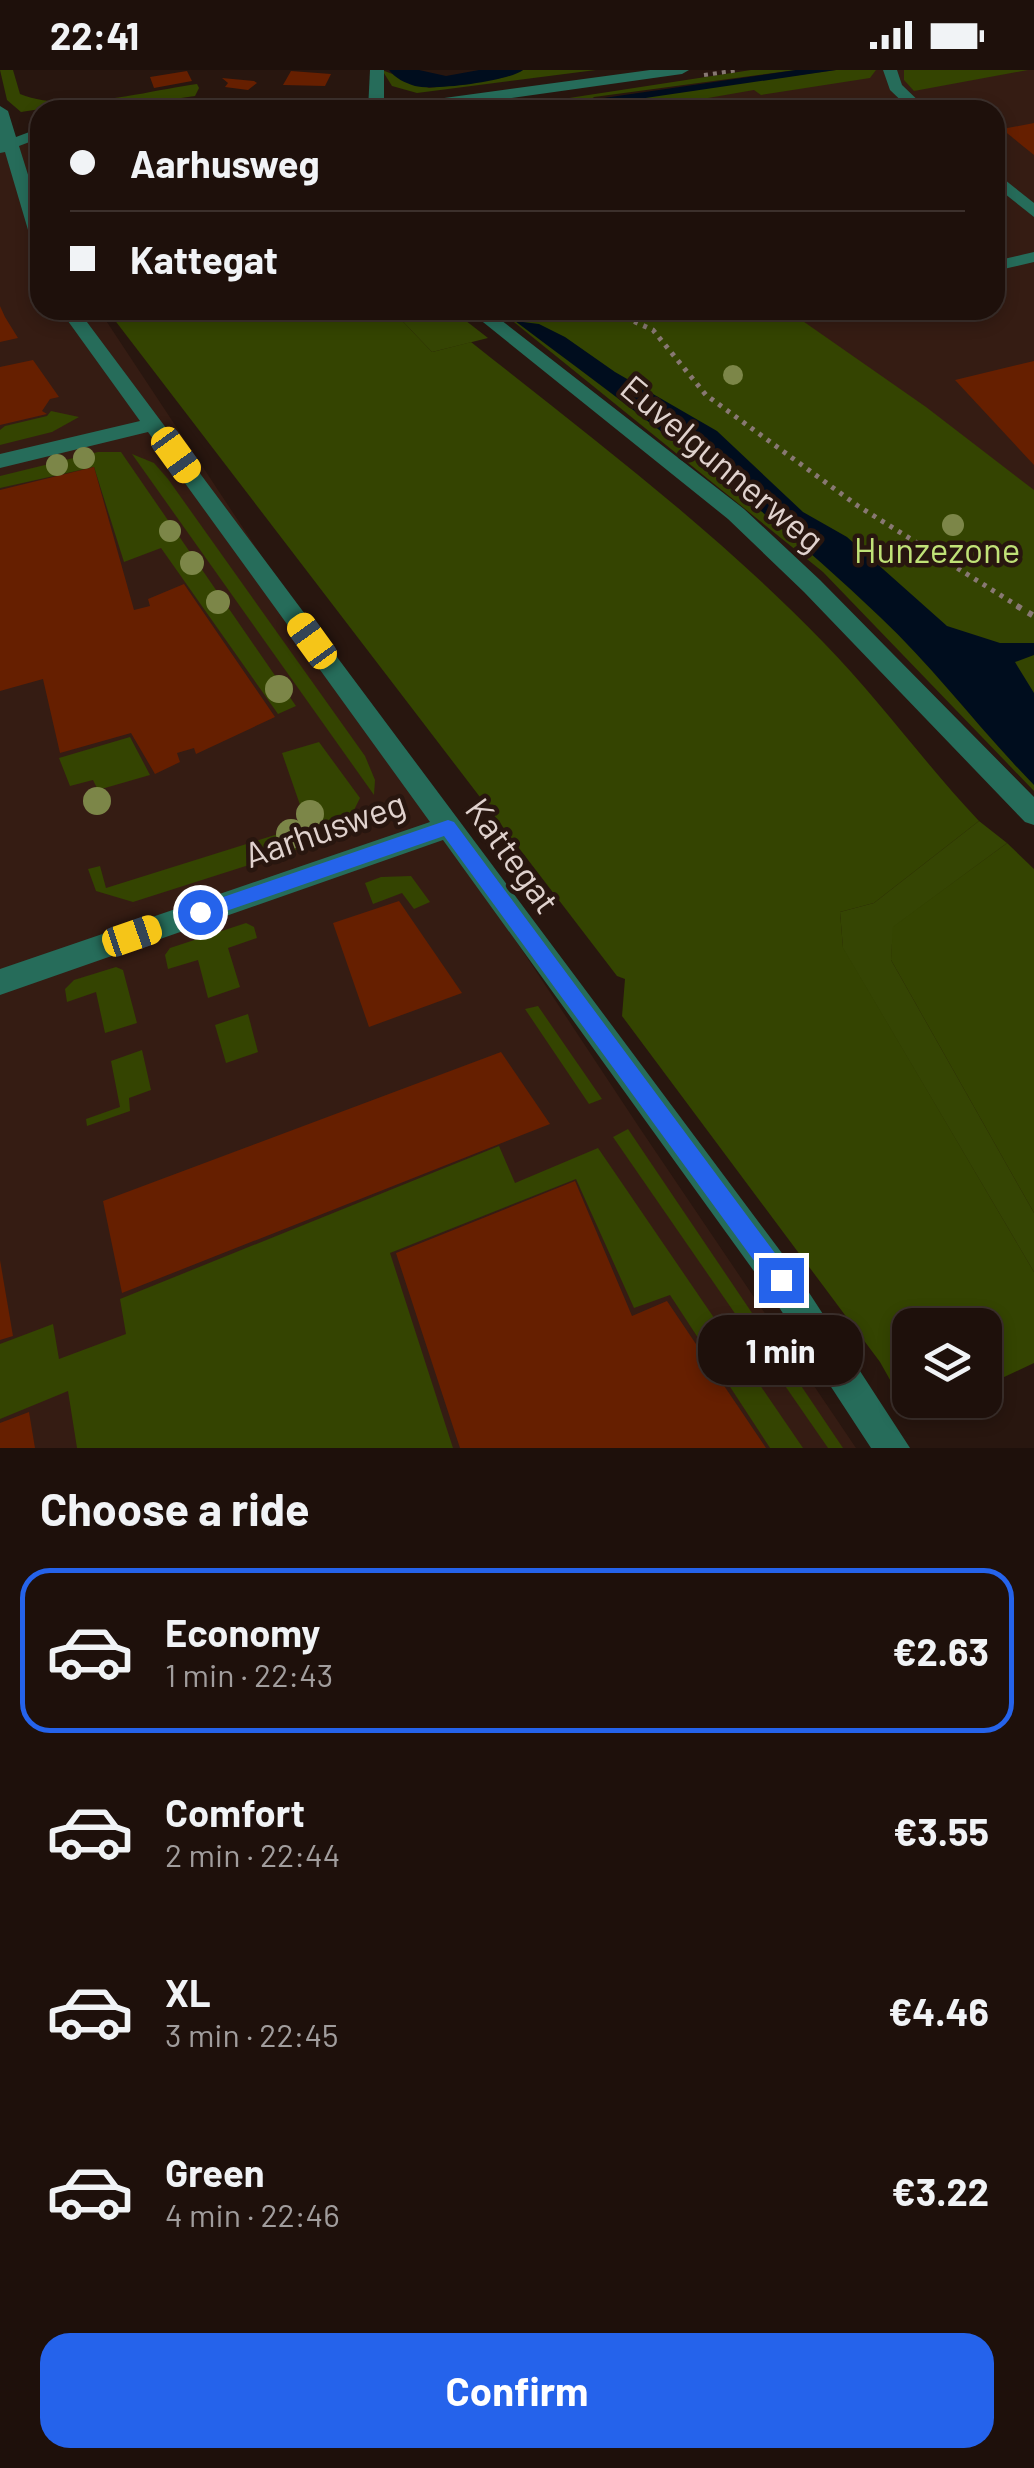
<!DOCTYPE html>
<html lang="en">
<head>
<meta charset="utf-8">
<style>
	body { margin:0; font-family:Barlow,sans-serif; background:#261914; color:#f1f3f6; height:100vh; display:flex; flex-direction:column; font-size:38px; white-space:nowrap }
	* { box-sizing:border-box; margin:0 }
	p { font-size:32px; color:#a19d9d }
	.icon { flex:none; width:55px; height:55px; fill:none; stroke:currentColor; stroke-width:2; stroke-linecap:round; stroke-linejoin:round }
	.map { position:relative; height:1378px; overflow:hidden }
	.details { display:flex; flex-direction:column; background:#1e100b; flex:1 }
	.details>* { flex:none }
	.guide { position:absolute; left:30px; top:30px; width:975px; height:220px; border-radius:30px; box-shadow:0 5px 15px #0003,0 0 0 2px #3c302c; display:grid; align-content:center; height:220px; padding:0 40px; background:#1e100b }
	.buttons { position:absolute; left:892px; top:1238px; display:grid; gap:20px }
	.buttons a { display:grid; place-items:center; width:110px; height:110px; border-radius:20px; background:#1e100b; box-shadow:0 5px 15px #0003,0 0 0 2px #3c302c; font-size:50px }
	.end { position:absolute; width:45px; height:45px; margin:-22px; border:12px solid #2563eb; background:#fff; box-shadow:0 0 0 5px #fff }
	.from { border-radius:50% }
	.bubble { position:absolute; height:70px; border-radius:30px; background:#1e100b; box-shadow:0 5px 15px #0003,0 0 0 2px #3c302c; font-size:32px; font-weight:700; line-height:70px; text-align:center }
	.car { position:absolute; width:30px; height:60px; margin:-30px -15px; border-radius:12px; box-shadow:0 0 8px 2px #0007; background:linear-gradient(#f5c518 24%,#345 0 40%,#f5c518 0 76%,#345 0 86%,#f5c518 0) }
	.guide b { display:flex; align-items:center; gap:35px; height:95px; font-size:38px }
	.guide b+b { border-top:2px solid #3c302c }
	.guide i { width:25px; height:25px; background:#f1f3f6 }
	ul { padding:0; list-style:none }
	li { display:flex; align-items:center; gap:30px; height:165px; margin:0 20px 15px; padding:0 20px; border:5px solid transparent; border-radius:30px }
	li div { flex:1 }
	li b { display:block; font-size:38px }
	li em { font-style:normal; font-weight:700 }
	li.selected { border-color:#2563eb }
	li>.icon { width:90px; height:90px; stroke-width:1.5 }
	h2 { padding:0 40px; font-size:45px; line-height:120px }
	.cta { display:flex; gap:20px; margin-top:auto; padding:20px 40px }
	.cta a { flex:1; height:115px; border-radius:30px; background:#2563eb; color:#fff; font-size:40px; font-weight:700; line-height:115px; text-align:center }
	.status { display:flex; justify-content:space-between; align-items:center; height:70px; padding:0 50px; background:#1e100b; direction:ltr }
	.status svg { height:28px; fill:currentColor }
	.map>svg:first-child { display:block }
	.built { fill:#351c13 }
	.green { fill:#344401 }
	.forest { fill:#354503 }
	.water { fill:#000d1e }
	.building { fill:#661f00 }
	.lines { fill:none; stroke-linecap:round; stroke-linejoin:round }
	.path-far2 { stroke:#887873; stroke-width:4; stroke-dasharray:4 5; stroke-linecap:butt }
	.path-far1 { stroke:#887873; stroke-width:5; stroke-dasharray:4 6; stroke-linecap:butt }
	.path { stroke:#887873; stroke-width:6; stroke-dasharray:5 8; stroke-linecap:butt }
	.minor { fill:#266c5a; fill-rule:evenodd }
	.tree { fill:#7c8648 }
	.route { fill:#2563eb }
	.labels { text-anchor:middle; stroke-width:9; stroke-linejoin:round; paint-order:stroke }
	.street-label { font-size:35px; fill:#e0d2ce; stroke:#28160f }
	.park-label { font-size:35px; fill:#c0e277; stroke:#28160f }
</style>
</head>
<body>
<div class="status"><b>22:41</b><svg viewBox="0 0 49 12"><path d="M0 12V9h3v3zM5 12V6h3v6zM10 12V3h3v9zM15 12V0h3v12zM26 1h20v11H26zM47 4h2v5h-2z"/></svg></div>
<div class="map">
<svg width="1034" height="1378" viewBox="0 0 1034 1378">
	<rect width="100%" height="100%" fill="#28160f"/>
	<g class="built">
		<path d="M814 0H1034V430L775 240H995V40H523Z"/>
		<path d="M35 65 40 81V240H99L639 1057 856 1378H0V77Z"/>
	</g>
	<g class="green">
		<path d="M0 0H13L20 24C69 44 145 21 197 14L199 18 195 26 98 40 47 38 21 42 7 30Z"/>
		<path d="M382 0 429 18 501 8 523 0H596L417 23 392 16Z"/>
		<path d="M751 0H796L594 27 586 34 836 0H876L870 8 761 25 754 20 639 40H577L569 28Z"/>
		<path d="M904 0H1028L914 21 904 10Z"/>
		<path d="M107 240H392L432 282 471 272C592 368 717 462 824 573 879 629 925 694 979 751L874 833 840 842 843 877 1034 1202V1293L985 1316V1255H910V1330H954L912 1349 880 1292 622 946 625 909 617 906Z"/>
		<path d="M499 240H787L926 337 1034 420V721L823 502Z"/>
		<path d="M51 341 79 347 52 362 0 375V360L5 356 47 346Z"/>
		<path d="M98 382H121L296 636 278 644 161 478 124 492 94 397 0 418V406Z"/>
		<path d="M132 384 154 393 168 409 365 686 375 710 374 725Z"/>
		<path d="M130 667 150 705 98 720 93 710 70 716 59 688Z"/>
		<path d="M319 672 360 728 344 760 324 771 133 832 96 821 88 799 100 796 106 818 307 755 282 683Z"/>
		<path d="M1007 773 1034 799V1143L891 890 892 857Z"/>
		<path d="M411 806 430 832 414 839 402 823 373 834 365 813 381 807Z"/>
		<path d="M246 853 254 857 257 868 228 878 240 917 208 928 198 890 168 899 165 885 170 878Z"/>
		<path d="M116 897 123 900 137 953 105 963 96 922 67 932 65 919 74 910Z"/>
		<path d="M538 936 602 1029 589 1034 525 939Z"/>
		<path d="M248 944 258 982 226 993 215 955Z"/>
		<path d="M142 980 151 1020 129 1028 130 1041 87 1056 86 1049 120 1037 111 991Z"/>
		<path d="M628 1059 843 1378H828L613 1067Z"/>
		<path d="M499 1076 515 1113 598 1078 803 1378H770L670 1225 634 1238 576 1109 390 1183 453 1378H77L68 1321 0 1349V1274L53 1254 59 1289 126 1264 120 1229Z"/>
	</g>
	<g class="forest">
		<path d="M392 240H452L488 268 432 282Z"/>
		<path d="M979 751 1007 773 893 857 891 890 1034 1143V1202L843 878 840 842 874 833Z"/>
	</g>
	<g class="water">
		<path d="M389 0H419L446 6 479 0H523C509 11 434 21 415 16 405 13 395 8 389 0Z"/>
		<path d="M796 0H836L598 35 583 31Z"/>
		<path d="M515 251 539 254 565 267 615 302 717 361 803 442 847 467 947 556 1000 573H1034V585L1015 592 1034 623V715C981 661 935 599 880 547 767 438 640 345 515 251Z"/>
	</g>
	<g class="building">
		<path d="M187 1 192 11 154 18 150 7Z"/>
		<path d="M291 1 331 4 325 16 283 15Z"/>
		<path d="M222 8 254 11 257 13 248 20 225 17 228 13Z"/>
		<path d="M1034 53V85L1002 59Z"/>
		<path d="M0 236 5 247 18 268 0 272Z"/>
		<path d="M33 290 59 327 50 329 42 341 47 344 0 355V297Z"/>
		<path d="M1034 291V395L955 310Z"/>
		<path d="M94 397 134 540 150 536 148 529 184 514 275 647 196 684 194 678 177 683 180 692 155 704 131 663 60 683 43 609 0 621V420Z"/>
		<path d="M399 831 462 923 369 957 333 853Z"/>
		<path d="M501 982 550 1054 122 1223 103 1131Z"/>
		<path d="M575 1111 632 1246 667 1231 766 1378H460L396 1183Z"/>
		<path d="M0 1190 13 1266 0 1270Z"/>
		<path d="M29 1342 35 1378H0V1353Z"/>
	</g>
	<g class="lines">
		<g class="path-far2">
			<path d="M704 5 739 0"/>
			<path d="M308 34 351 32"/>
			<path d="M110 40 126 37"/>
		</g>
		<path class="path-far1" d="M596 240 622 246 653 260 706 325 858 436 1021 538"/>
		<path class="path" d="M1017 536 1034 546"/>
		<g class="minor">
			<path d="M370 0H384V40H368Z"/>
			<path d="M650 0H689L682 4 426 40H385L393 35Z"/>
			<path d="M883 0H897L902 15 928 40H911L890 20Z"/>
			<path d="M212 30 288 35 296 40H144L152 35Z"/>
			<path d="M0 36 8 41 16 67 40 58V68L19 76 40 143V175L31 170 5 82 0 83Z"/>
			<path d="M995 102 1034 133V147L995 116Z"/>
			<path d="M1034 182V192L995 201V191Z"/>
			<path d="M60 240H78L793 1198 910 1378H871L769 1222 443 770 0 925V899L430 752 148 362 0 398V384L140 351Z"/>
			<path d="M468 240H488L744 439 820 510 1034 727V755L1025 752 804 522 728 449Z"/>
		</g>
	</g>
	<g class="tree">
		<circle cx="733" cy="305" r="10"/>
		<circle cx="84" cy="388" r="11"/>
		<circle cx="57" cy="395" r="11"/>
		<circle cx="953" cy="455" r="11"/>
		<circle cx="170" cy="461" r="11"/>
		<circle cx="192" cy="493" r="12"/>
		<circle cx="218" cy="532" r="12"/>
		<circle cx="279" cy="619" r="14"/>
		<circle cx="97" cy="731" r="14"/>
		<circle cx="310" cy="744" r="14"/>
		<circle cx="291" cy="764" r="15"/>
	</g>
	<path class="route" d="M448 750 454 752 789 1202 792 1210 789 1218 781 1221 774 1218 444 766 200 850 191 842 200 835Z"/>
	<g class="labels">
		<g class="street-label">
			<text transform="translate(722 394) rotate(40)" y="12">Euvelgunnerweg</text>
			<text transform="translate(325 760) rotate(-19)" y="12">Aarhusweg</text>
			<text transform="translate(512 786) rotate(54)" y="12">Kattegat</text>
		</g>
		<g class="park-label">
			<text x="937" y="493">Hunzezone</text>
		</g>
	</g>
</svg>
<div class="buttons">
<a><svg class="icon" aria-label="layers" viewBox="0 0 24 24"><path d="M12 4l9 5-9 5-9-5zM3 14l9 5 9-5"/></svg></a>
</div>
<i class="end from" style="left:200px;top:842px"></i>
<i class="end" style="left:781px;top:1210px"></i>
<div class="bubble" style="left:698px;top:1245px;width:165px">1 min</div>
<i class="car" style="left:176px;top:385px;rotate:144deg"></i>
<i class="car" style="left:312px;top:571px;rotate:324deg"></i>
<i class="car" style="left:132px;top:866px;rotate:71deg"></i>
<div class="guide">
<b><i class="from"></i>Aarhusweg</b>
<b><i></i>Kattegat</b>
</div>
</div>
<section class="details">
<h2>Choose a ride</h2>
<ul>
<li class="selected"><svg class="icon" aria-label="car" viewBox="0 0 24 24"><path d="M5 17H2v-5l4-1 3-4h7l3 4 3 1v5h-3M9 17h6M6 11h13"/><circle cx="7" cy="17" r="2"/><circle cx="17" cy="17" r="2"/></svg><div><b>Economy</b><p>1 min · 22:43</p></div><em>€2.63</em></li>
<li><svg class="icon" aria-label="car" viewBox="0 0 24 24"><path d="M5 17H2v-5l4-1 3-4h7l3 4 3 1v5h-3M9 17h6M6 11h13"/><circle cx="7" cy="17" r="2"/><circle cx="17" cy="17" r="2"/></svg><div><b>Comfort</b><p>2 min · 22:44</p></div><em>€3.55</em></li>
<li><svg class="icon" aria-label="car" viewBox="0 0 24 24"><path d="M5 17H2v-5l4-1 3-4h7l3 4 3 1v5h-3M9 17h6M6 11h13"/><circle cx="7" cy="17" r="2"/><circle cx="17" cy="17" r="2"/></svg><div><b>XL</b><p>3 min · 22:45</p></div><em>€4.46</em></li>
<li><svg class="icon" aria-label="car" viewBox="0 0 24 24"><path d="M5 17H2v-5l4-1 3-4h7l3 4 3 1v5h-3M9 17h6M6 11h13"/><circle cx="7" cy="17" r="2"/><circle cx="17" cy="17" r="2"/></svg><div><b>Green</b><p>4 min · 22:46</p></div><em>€3.22</em></li>
</ul>
<div class="cta"><a>Confirm</a></div>
</section>
</body>
</html>
